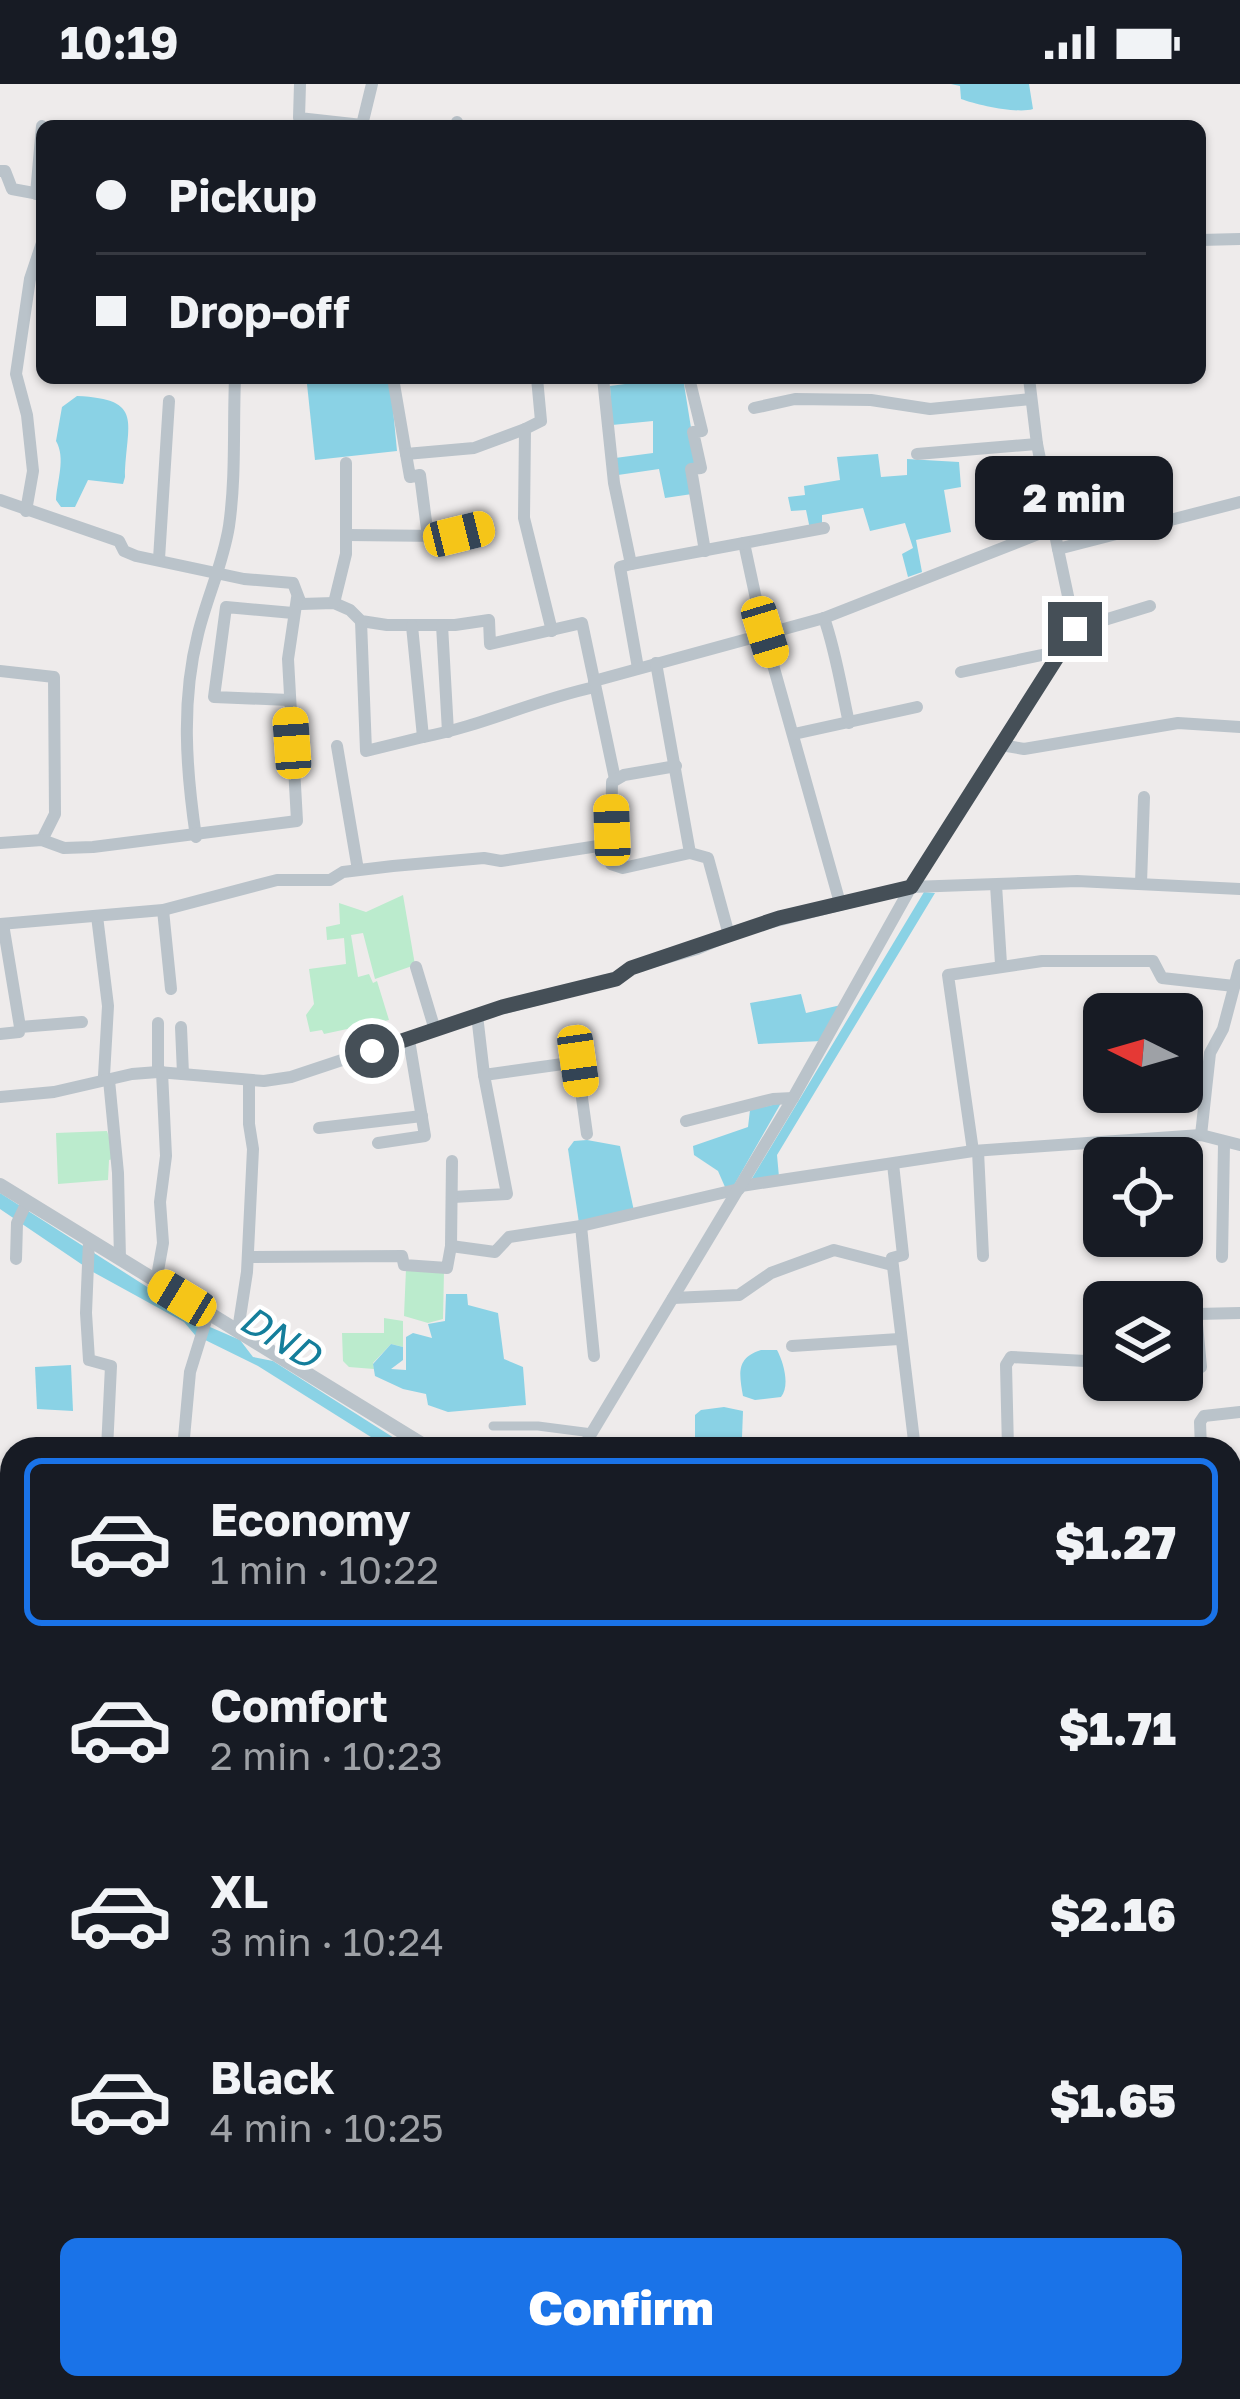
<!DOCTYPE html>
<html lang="en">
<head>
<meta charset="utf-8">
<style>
	body { margin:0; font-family:"Golos Text",sans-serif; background:#20242c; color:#f1f3f6; height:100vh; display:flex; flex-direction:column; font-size:45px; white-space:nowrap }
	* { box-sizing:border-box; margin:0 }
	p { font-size:39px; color:#9ea1a6 }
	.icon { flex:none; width:66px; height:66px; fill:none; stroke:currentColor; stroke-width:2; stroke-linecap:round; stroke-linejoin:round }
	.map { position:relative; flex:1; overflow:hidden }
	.side { position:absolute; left:0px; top:1353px; width:1242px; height:963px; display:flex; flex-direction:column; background:#171b24; border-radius:36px 36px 0 0; box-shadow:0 3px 9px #0004 }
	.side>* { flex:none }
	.hud { position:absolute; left:36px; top:36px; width:1170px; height:264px; border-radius:18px; box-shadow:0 3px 9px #0004; display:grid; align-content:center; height:264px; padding:0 60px; background:#171b24 }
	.needle { width:78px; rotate:275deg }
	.buttons { position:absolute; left:1083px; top:909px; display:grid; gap:24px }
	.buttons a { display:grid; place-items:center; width:120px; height:120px; border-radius:18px; background:#171b24; box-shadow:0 3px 9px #0004; font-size:60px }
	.end { position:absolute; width:54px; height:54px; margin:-27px; border:15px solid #454f57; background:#fff; box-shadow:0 0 0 6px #fff }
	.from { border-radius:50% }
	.bubble { position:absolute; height:84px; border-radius:18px; background:#171b24; box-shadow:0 3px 9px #0004; font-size:39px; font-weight:800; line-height:84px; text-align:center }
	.car { position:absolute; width:36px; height:72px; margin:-36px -18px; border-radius:15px; box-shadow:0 0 9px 3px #0007; background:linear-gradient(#f5c518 24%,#345 0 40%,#f5c518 0 76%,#345 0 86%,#f5c518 0) }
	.hud b { display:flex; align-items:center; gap:42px; height:114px; font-size:45px }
	.hud b+b { border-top:3px solid #363941 }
	.hud i { width:30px; height:30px; background:#f1f3f6 }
	ul { padding:21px 0 0; list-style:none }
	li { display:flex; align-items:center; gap:36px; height:168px; margin:0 24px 18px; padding:0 36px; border:6px solid transparent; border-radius:18px }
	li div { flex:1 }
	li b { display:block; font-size:45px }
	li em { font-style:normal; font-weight:800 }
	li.selected { border-color:#1a73e8 }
	li>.icon { width:108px; height:108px; stroke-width:1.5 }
	.action { display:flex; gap:24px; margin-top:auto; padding:24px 60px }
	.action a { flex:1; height:138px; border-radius:18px; background:#1a73e8; color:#fff; font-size:48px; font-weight:800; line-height:138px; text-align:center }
	.status { display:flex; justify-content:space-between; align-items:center; height:84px; padding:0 60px; background:#171b24; direction:ltr }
	.status svg { height:33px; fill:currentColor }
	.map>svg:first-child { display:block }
	.green { fill:#bbebcd }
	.water { fill:#8ad2e5 }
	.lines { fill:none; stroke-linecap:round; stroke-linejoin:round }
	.canal { stroke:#8ad2e5; stroke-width:10 }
	.pedestrian { stroke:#bac3ca; stroke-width:9 }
	.minor { stroke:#bac3ca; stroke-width:12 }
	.tertiary { stroke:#bac3ca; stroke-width:14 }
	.route { stroke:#454f57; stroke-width:15 }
	.labels { text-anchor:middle; stroke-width:9; stroke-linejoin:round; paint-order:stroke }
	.water-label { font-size:39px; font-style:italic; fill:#147e9b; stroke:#fff }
</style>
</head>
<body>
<div class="status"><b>10:19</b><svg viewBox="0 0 49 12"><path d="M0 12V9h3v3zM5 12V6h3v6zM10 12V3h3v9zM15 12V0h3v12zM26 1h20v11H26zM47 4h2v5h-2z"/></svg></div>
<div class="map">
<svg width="1240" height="2315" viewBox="0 0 1240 2315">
	<rect width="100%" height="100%" fill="#eeebeb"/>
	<g class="green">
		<path d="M403 811 415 881 375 895 363 849 351 851 358 893 369 890 373 899 377 897 389 936 324 950 322 946 310 948 306 931 314 920 309 885 346 880 344 854 327 856 326 843 340 840 339 819 366 828Z"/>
		<path d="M107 1047 116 1074 109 1076 108 1096 58 1100 56 1049Z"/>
		<path d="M406 1185 444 1187 443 1235 428 1239 404 1232Z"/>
		<path d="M384 1234 403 1237V1263L391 1260 373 1279 374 1285 349 1283 343 1277 342 1249H384Z"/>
	</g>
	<g class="water">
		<path d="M951 0H1029L1033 25C1018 30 977 21 961 15L960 2Z"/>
		<path d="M360 294H390L397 367 315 376 307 300Z"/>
		<path d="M625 294H683L697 381 692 410 665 414 659 385 618 391 615 374 653 369V337L612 341 610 302 625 300Z"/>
		<path d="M77 312C146 315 126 339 125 393L123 400 88 396 75 423H61L56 416C57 397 66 374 56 357L62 323Z"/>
		<path d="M878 370 881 393 907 391V375L959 378 961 403 944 406 951 448 916 456 922 488 908 493 902 470 913 464 905 439 870 447 863 424 822 431V441L810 445 806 426 791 427 788 413 805 411 804 402 840 396 837 373Z"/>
		<path d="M924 808 935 809 777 1071 779 1093 751 1096Z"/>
		<path d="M801 910 806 929 841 921 822 957 758 960 750 919Z"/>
		<path d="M781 1019 733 1103H725L718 1087 694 1071 693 1062 748 1043 750 1026Z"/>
		<path d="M587 1056 620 1062 634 1127 579 1139 568 1065 574 1057Z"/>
		<path d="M0 1109 210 1243 240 1256 253 1273 273 1277 402 1359 401 1365H390L258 1282 195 1251 184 1238 93 1188 0 1125Z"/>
		<path d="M446 1210H467L468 1221 498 1229 504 1275 523 1283 526 1321 448 1328 428 1321 426 1310 403 1305 375 1292 373 1280 391 1260 403 1263V1276L391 1285 406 1286V1253L413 1249 432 1254 428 1240 445 1237Z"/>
		<path d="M761 1266H777C784 1279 790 1302 781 1313L755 1316 743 1312C739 1289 736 1274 761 1266Z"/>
		<path d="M71 1281 73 1327 37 1325 35 1283Z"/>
		<path d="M724 1323 743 1327 742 1353 695 1360V1331L701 1326Z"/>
	</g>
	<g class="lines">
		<path class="canal" d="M0 2106H12"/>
		<path class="pedestrian" d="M493 1342H538L592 1349"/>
		<g class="minor">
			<path d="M300 0 299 34 362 41 372 0"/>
			<path d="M457 42V38"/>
			<path d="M0 87H5L12 105 39 110"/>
			<path d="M36 110 42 42"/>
			<path d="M1200 156 1240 155"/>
			<path d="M393 294 406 370 474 364 525 345"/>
			<path d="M537 294 541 337 525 345 524 434 552 547"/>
			<path d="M603 294 614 399 631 480 620 483 638 584"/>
			<path d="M689 294 702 347 693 348 701 384 691 385 705 467"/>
			<path d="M1029 294 1037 360"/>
			<path d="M754 324 795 315 871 316 930 325 1031 315"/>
			<path d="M406 370 410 393 420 391 428 453"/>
			<path d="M917 370 1037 360 1058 465 1240 418"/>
			<path d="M0 416 119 457 124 467 136 472 244 495 293 499 301 520 334 519 350 526 361 537 387 541H455L489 536 490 560 582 539 615 695"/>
			<path d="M26 427 33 387 27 331 16 290 30 195 42 159"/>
			<path d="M824 444 744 459 761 538 840 819"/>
			<path d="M347 451 441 452 485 444"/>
			<path d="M159 475 169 317"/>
			<path d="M631 480 744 459"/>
			<path d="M334 519 346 470V379"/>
			<path d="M824 534C836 568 841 603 849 639"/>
			<path d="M361 537 366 667 423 653"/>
			<path d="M442 541 448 648"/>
			<path d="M412 542 423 653C482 642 534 616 595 603"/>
			<path d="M1075 545 1150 522"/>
			<path d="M0 587 54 593 55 730 42 756"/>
			<path d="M961 588 1061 567"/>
			<path d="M594 597 824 534 1051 445"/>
			<path d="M289 616 214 613 226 523 293 529"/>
			<path d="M794 650 917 623"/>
			<path d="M1001 661 1024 665 1178 639 1240 643"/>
			<path d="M337 662 358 786"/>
			<path d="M196 753C186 685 181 617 198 550 207 513 223 480 229 442 236 393 233 344 235 294"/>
			<path d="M0 759 42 756 64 764 93 763 297 737 288 575 297 514"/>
			<path d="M605 765 611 754 612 698 624 691 676 682"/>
			<path d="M690 769 708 774 729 851"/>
			<path d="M1141 799 1144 713"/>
			<path d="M996 801 1001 880"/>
			<path d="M163 826 171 905"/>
			<path d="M97 832 108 922 104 992 109 996 118 1089 120 1175"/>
			<path d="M0 840 163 826 277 796H330L343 788 393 782 484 774 501 777 598 762 607 767 611 780 623 784 690 769 656 579"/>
			<path d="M3 840 20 943"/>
			<path d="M416 883 435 946"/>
			<path d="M477 931 484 991 577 978 587 1050"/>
			<path d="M158 939V988"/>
			<path d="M181 943 183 990"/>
			<path d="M0 950 19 948 20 943 82 938"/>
			<path d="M0 1013 54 1008 132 990 158 988 264 997 291 993 477 931 616 895 631 884 697 865 744 845 911 803 1077 797 1240 805"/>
			<path d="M686 1037 773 1015 793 1014"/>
			<path d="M319 1044 422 1032"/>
			<path d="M1201 1051 1210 969 1223 945 1240 881"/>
			<path d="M378 1059 425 1052 409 956"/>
			<path d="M973 1067 948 891 1042 877H1153L1162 894 1234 902"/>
			<path d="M978 1067 983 1172"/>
			<path d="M893 1080 903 1171 892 1174 915 1365"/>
			<path d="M741 1102 973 1067 1201 1051 1240 1061"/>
			<path d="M453 1113 507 1110 484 991"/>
			<path d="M581 1142 594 1272"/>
			<path d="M89 1156 86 1229 89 1276 111 1282 107 1365"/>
			<path d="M451 1162 495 1168 509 1153 581 1142 739 1105"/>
			<path d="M248 1173 402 1172 404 1181 447 1184 451 1162 452 1077"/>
			<path d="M1222 1173 1224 1060"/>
			<path d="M16 1175 17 1139 27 1118"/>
			<path d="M156 1198 163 1159 160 1118 166 1072 162 988"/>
			<path d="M673 1214 739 1211 771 1189 834 1166 892 1181"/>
			<path d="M238 1246 247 1188 253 1065 249 1040V996"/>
			<path d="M792 1262 899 1255"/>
			<path d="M1182 1282 1201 1283 1196 1230 1240 1229"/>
			<path d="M183 1365 190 1288 208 1230"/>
			<path d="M582 1365 793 1014 911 803 1075 545 1058 465"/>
			<path d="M1008 1365 1006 1281 1011 1273 1104 1278"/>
			<path d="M1201 1365 1200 1338 1204 1332 1240 1328"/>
			<path d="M0 1530H12"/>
			<path d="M1230 1530H1240"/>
			<path d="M1230 1596 1240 1594"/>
			<path d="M1230 1720 1240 1719"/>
			<path d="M0 1848 12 1851"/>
			<path d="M1230 1890H1240"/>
			<path d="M0 2067H12"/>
			<path d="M0 2223 12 2222"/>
			<path d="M549 2304 553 2315"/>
			<path d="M688 2304V2315"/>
			<path d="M983 2304 984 2315"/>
			<path d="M299 2315 301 2304"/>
			<path d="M1160 2315V2304"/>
		</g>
		<path class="tertiary" d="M0 1101 430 1365"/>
	</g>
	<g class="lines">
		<path class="route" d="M372 967 502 923 616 895 631 884 779 834 911 803 1075 545"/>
	</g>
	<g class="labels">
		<g class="water-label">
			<text transform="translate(280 1253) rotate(31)" y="14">DND</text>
		</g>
	</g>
</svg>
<div class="buttons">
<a><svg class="needle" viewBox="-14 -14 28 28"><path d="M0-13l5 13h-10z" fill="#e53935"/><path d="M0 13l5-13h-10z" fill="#9ea1a6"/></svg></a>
<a><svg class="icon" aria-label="locate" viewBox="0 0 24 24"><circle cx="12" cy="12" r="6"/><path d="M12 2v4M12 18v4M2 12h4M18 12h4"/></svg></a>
<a><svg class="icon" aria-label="layers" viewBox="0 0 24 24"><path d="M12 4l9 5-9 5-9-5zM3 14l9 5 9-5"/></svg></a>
</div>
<i class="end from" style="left:372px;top:967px"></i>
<i class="end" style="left:1075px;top:545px"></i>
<div class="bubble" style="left:975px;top:372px;width:198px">2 min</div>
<i class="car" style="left:459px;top:450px;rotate:76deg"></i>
<i class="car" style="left:765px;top:548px;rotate:163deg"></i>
<i class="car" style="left:292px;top:659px;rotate:356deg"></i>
<i class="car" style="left:612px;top:746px;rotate:358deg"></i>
<i class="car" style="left:578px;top:977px;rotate:172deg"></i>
<i class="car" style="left:182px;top:1214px;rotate:301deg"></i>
<div class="hud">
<b><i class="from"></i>Pickup</b>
<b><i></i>Drop-off</b>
</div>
<section class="side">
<ul>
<li class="selected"><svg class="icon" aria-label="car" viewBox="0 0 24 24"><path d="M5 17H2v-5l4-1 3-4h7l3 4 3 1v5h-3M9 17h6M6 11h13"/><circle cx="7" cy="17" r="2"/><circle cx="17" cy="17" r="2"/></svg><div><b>Economy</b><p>1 min · 10:22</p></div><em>$1.27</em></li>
<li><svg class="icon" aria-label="car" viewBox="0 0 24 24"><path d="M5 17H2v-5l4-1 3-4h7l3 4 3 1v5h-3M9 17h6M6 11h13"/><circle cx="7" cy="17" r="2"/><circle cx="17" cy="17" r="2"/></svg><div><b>Comfort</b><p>2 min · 10:23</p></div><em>$1.71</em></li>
<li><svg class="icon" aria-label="car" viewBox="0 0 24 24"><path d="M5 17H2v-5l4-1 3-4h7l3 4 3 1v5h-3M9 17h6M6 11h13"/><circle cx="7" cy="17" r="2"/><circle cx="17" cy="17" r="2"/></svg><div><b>XL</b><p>3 min · 10:24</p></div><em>$2.16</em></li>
<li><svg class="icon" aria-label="car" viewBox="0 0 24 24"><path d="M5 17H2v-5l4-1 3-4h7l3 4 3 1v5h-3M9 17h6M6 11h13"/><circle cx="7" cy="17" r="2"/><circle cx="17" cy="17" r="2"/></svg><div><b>Black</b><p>4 min · 10:25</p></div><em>$1.65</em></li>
</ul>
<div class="action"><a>Confirm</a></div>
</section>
</div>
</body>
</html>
